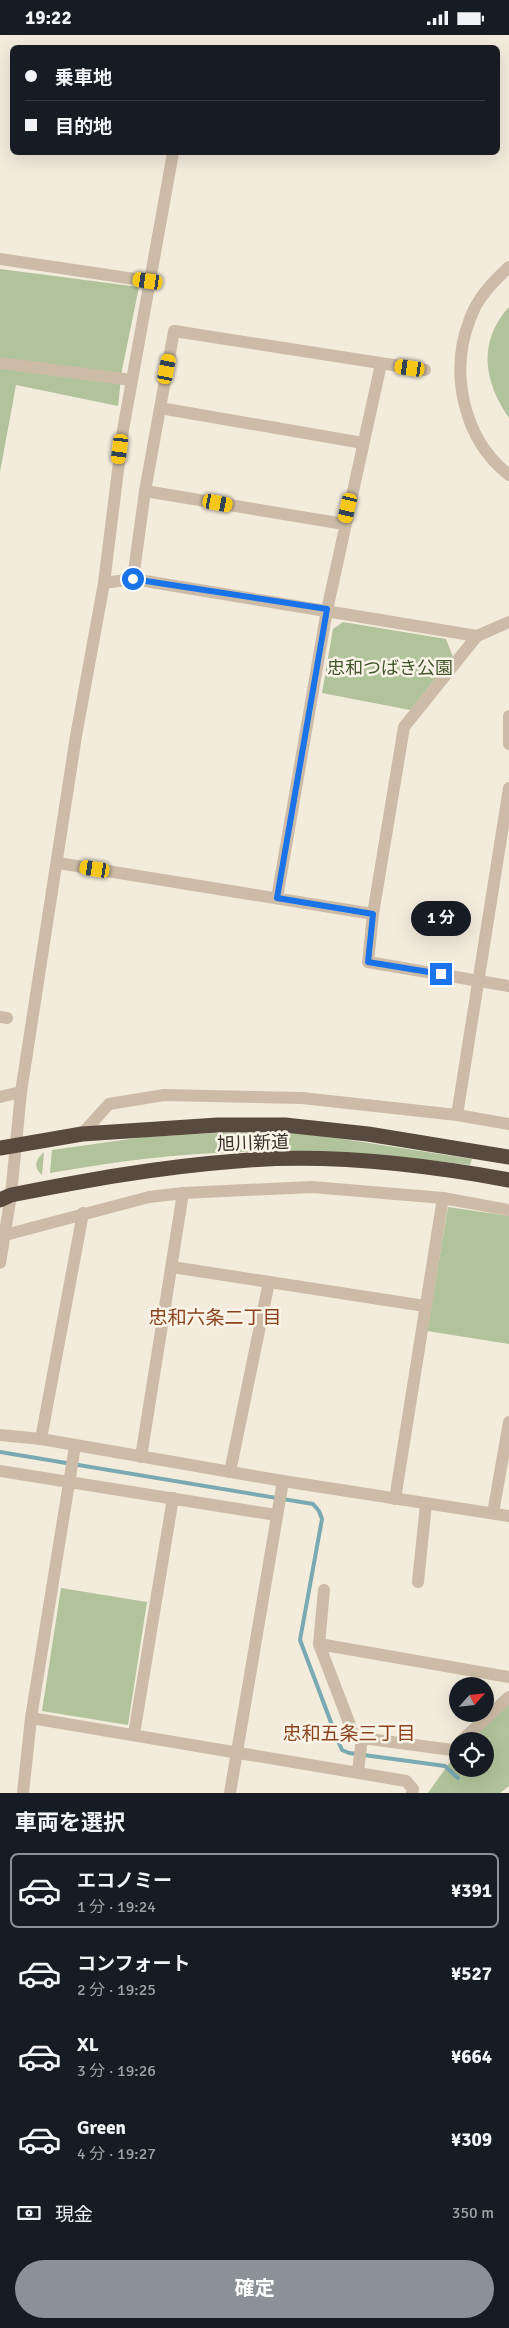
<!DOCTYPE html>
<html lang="ja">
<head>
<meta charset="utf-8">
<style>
	body { margin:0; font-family:Signika,"Noto Sans JP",sans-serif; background:#242831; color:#f1f3f6; height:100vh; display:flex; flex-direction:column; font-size:19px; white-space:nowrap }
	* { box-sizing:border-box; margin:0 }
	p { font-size:16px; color:#9ea1a6 }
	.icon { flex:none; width:28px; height:28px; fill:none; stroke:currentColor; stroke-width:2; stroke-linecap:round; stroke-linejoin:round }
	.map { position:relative; height:1758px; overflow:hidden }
	.details { display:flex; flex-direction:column; background:#171b24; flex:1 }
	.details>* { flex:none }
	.guide { position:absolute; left:10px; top:10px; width:490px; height:110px; border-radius:8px; box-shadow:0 5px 20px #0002; display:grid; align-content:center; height:110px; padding:0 15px; background:#171b24 }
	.needle { width:32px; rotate:63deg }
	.controls { position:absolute; left:449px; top:1642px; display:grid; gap:10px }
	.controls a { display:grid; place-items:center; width:45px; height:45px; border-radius:50%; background:#171b24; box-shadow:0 5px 20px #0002; font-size:25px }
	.end { position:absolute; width:22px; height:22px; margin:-11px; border:6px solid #1a73e8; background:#fff; box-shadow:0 0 0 2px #fff }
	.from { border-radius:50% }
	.bubble { position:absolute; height:35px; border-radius:18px; background:#171b24; box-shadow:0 5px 20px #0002; font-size:16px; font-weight:700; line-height:35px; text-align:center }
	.car { position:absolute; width:15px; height:30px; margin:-15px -8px; border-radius:6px; box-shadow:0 0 4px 1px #0007; background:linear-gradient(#f5c518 24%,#345 0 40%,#f5c518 0 76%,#345 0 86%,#f5c518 0) }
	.guide b { display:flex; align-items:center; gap:18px; height:48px; font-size:19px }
	.guide b+b { border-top:1px solid #363941 }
	.guide i { width:12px; height:12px; background:#f1f3f6 }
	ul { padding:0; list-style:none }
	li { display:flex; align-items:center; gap:15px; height:75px; margin:0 10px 8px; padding:0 5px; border:2px solid transparent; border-radius:8px }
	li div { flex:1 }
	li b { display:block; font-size:19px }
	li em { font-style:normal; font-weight:700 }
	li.active { border-color:#8c9099 }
	li>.icon { width:45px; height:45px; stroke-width:1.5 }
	h2 { padding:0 15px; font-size:22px; line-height:60px }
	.pay { display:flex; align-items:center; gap:12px; height:55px; padding:0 15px; font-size:19px }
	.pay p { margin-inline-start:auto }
	.button { display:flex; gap:10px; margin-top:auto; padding:10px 15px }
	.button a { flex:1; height:58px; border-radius:30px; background:#8c9099; color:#fff; font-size:20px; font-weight:700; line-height:58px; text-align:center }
	.status { display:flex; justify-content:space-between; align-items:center; height:35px; padding:0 25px; background:#171b24; direction:ltr }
	.status svg { height:14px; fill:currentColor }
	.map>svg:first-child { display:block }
	.green { fill:#b1c39b }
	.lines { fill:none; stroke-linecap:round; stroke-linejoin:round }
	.stream { stroke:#79a9b1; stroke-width:4 }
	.minor { stroke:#ccbca7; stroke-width:12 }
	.highway { stroke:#594a3f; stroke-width:15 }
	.route { stroke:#1a73e8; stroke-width:6 }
	.labels { text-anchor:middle; stroke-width:5; stroke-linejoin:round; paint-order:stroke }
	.park-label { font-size:18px; fill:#42572b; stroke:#faf4e8 }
	.street-label { font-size:18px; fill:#382f28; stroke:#faf4e8 }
	.neighbourhood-label { font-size:19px; fill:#8a431d; stroke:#faf4e8 }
</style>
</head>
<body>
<div class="status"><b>19:22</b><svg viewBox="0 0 49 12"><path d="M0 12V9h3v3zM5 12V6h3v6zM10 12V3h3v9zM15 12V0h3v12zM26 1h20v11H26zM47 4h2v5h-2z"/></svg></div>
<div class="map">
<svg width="509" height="1758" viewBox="0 0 509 1758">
	<rect width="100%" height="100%" fill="#f3ebdc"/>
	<g class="green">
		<path d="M0 234 139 252 122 335 118 371 16 350 0 437Z"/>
		<path d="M509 272V383C484 347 477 307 509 272Z"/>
		<path d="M343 587 446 604 453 622 410 675 322 658 333 594Z"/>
		<path d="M218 1098H304L472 1124 470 1130C394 1120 319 1115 243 1117 178 1118 113 1127 50 1138L52 1115 144 1102Z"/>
		<path d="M44 1117 42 1140C33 1132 35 1125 44 1117Z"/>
		<path d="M448 1172 509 1181V1309L427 1296Z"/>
		<path d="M61 1553 147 1567 128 1690 42 1676Z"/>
		<path d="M509 1668V1751L500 1758H428L457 1717 458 1734H485V1706H469Z"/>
	</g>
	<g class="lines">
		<path class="stream" d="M0 1417 313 1469 319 1476 322 1484 300 1605 338 1706 342 1715 349 1718 445 1731 458 1743"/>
		<g class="minor">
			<path d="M0 224 148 246"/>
			<path d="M509 232C493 247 477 263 470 284 449 337 463 404 509 440"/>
			<path d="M0 328 131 345"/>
			<path d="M160 373 363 408"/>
			<path d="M145 456 344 489"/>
			<path d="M133 544 145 456 174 296 425 335"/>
			<path d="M104 548 133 544 477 601"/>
			<path d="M509 587 477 601 404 692 373 879 368 927 509 951"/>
			<path d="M509 681V709"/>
			<path d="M58 828 373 879"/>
			<path d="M277 863 327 575 381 329"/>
			<path d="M0 982 7 983"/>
			<path d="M0 1062 21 1057"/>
			<path d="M457 1080 509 753"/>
			<path d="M82 1099 109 1069 164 1060 302 1063 457 1080 509 1089"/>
			<path d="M5 1200 149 1162 183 1158 312 1152 443 1163 509 1175"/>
			<path d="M0 1228 11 1160 21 1057 76 701 104 548 123 395 173 118"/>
			<path d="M172 1232 425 1271"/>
			<path d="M0 1400 41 1404 283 1446 509 1481"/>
			<path d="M41 1404 83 1178"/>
			<path d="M141 1422 183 1158"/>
			<path d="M0 1436 276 1480"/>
			<path d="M230 1437 269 1247"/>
			<path d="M395 1464 443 1163"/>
			<path d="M493 1478 509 1387"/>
			<path d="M418 1547 426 1469"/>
			<path d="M324 1555 319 1609 353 1698 362 1703 358 1736"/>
			<path d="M319 1609 509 1642"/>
			<path d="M31 1683 406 1746 413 1754 412 1758"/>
			<path d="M134 1699 173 1463"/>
			<path d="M362 1703 452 1715 458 1710"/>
			<path d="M461 1706 509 1662"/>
			<path d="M23 1758 31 1683 75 1411"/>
			<path d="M230 1758 283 1446"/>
		</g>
		<g class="highway">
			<path d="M0 1113 82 1099 218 1090H285L368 1099 509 1122"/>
			<path d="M0 1165 11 1160C87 1145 159 1132 237 1126 325 1118 422 1129 509 1145"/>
		</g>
	</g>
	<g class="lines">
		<path class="route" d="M133 544 327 574 277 863 373 879 368 927 441 939"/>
	</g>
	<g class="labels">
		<g class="park-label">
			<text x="390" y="639">忠和つばき公園</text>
		</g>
		<g class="street-label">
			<text transform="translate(253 1108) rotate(-2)" y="6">旭川新道</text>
		</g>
		<g class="neighbourhood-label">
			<text x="215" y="1289">忠和六条二丁目</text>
			<text x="349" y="1705">忠和五条三丁目</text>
		</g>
	</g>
</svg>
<div class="controls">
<a><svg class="needle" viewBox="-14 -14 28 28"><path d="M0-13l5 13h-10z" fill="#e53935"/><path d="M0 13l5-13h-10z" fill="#9ea1a6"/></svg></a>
<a><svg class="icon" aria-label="locate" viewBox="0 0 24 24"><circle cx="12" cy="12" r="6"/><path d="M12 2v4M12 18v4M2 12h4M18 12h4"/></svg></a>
</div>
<i class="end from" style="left:133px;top:544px"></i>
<i class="end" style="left:441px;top:939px"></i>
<div class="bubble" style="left:411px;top:866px;width:60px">1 分</div>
<i class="car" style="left:148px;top:246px;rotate:278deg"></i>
<i class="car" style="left:410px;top:333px;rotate:278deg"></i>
<i class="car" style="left:167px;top:334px;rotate:11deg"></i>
<i class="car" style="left:120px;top:414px;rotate:187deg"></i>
<i class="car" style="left:218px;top:468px;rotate:100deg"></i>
<i class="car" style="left:348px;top:473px;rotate:193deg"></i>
<i class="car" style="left:95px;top:834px;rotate:279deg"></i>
<div class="guide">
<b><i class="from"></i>乗車地</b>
<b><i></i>目的地</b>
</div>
</div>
<section class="details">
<h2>車両を選択</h2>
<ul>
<li class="active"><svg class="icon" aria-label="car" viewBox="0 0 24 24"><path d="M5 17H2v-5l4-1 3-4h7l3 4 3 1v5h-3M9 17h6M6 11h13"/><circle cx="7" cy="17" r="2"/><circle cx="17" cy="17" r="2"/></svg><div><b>エコノミー</b><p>1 分 · 19:24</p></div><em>¥391</em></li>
<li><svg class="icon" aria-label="car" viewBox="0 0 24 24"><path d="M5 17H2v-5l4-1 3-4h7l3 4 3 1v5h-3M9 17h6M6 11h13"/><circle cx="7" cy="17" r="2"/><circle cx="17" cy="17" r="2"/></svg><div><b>コンフォート</b><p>2 分 · 19:25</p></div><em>¥527</em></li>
<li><svg class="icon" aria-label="car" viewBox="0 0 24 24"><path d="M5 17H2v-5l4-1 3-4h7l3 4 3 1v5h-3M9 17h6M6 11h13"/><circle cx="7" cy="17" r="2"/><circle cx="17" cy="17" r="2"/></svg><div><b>XL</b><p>3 分 · 19:26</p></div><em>¥664</em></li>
<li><svg class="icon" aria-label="car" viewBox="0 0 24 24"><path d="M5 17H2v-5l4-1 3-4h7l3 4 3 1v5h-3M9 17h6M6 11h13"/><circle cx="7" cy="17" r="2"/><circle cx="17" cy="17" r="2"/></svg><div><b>Green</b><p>4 分 · 19:27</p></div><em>¥309</em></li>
</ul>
<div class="pay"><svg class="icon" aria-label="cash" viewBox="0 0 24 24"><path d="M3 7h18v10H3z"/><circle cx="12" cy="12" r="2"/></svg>現金<p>350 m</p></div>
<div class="button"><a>確定</a></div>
</section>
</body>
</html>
